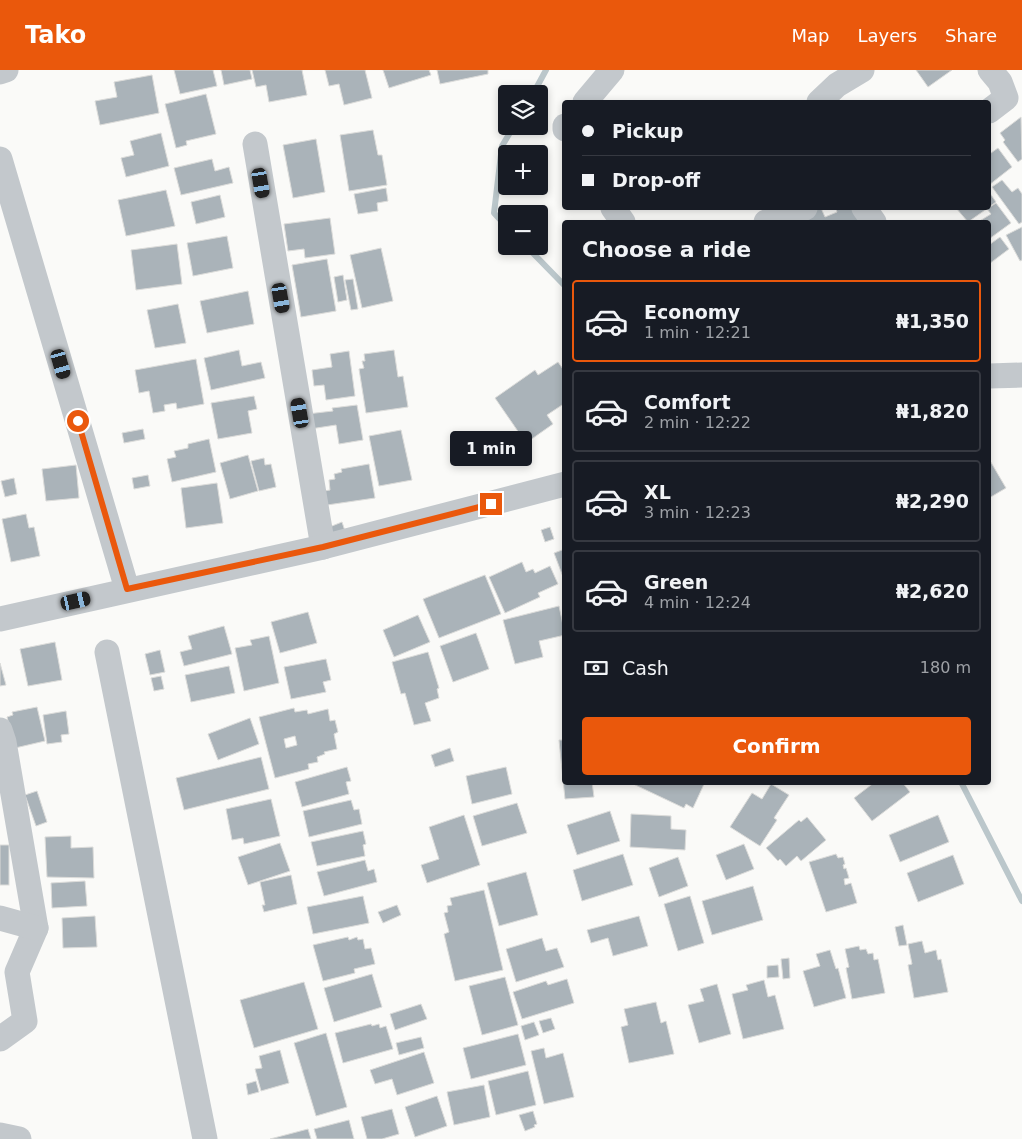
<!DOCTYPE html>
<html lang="en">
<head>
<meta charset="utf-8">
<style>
	body { margin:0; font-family:"DejaVu Sans",sans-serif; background:#242831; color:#f1f3f6; height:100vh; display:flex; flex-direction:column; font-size:19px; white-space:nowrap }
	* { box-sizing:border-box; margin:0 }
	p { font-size:16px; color:#9ea1a6 }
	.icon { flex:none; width:28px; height:28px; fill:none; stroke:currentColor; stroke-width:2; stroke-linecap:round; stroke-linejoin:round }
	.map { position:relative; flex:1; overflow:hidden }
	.side { position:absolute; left:562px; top:150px; width:429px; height:565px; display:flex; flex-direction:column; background:#171b24; border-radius:5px; box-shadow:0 2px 8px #0003 }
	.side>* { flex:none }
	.guide { position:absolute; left:562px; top:30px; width:429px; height:110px; border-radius:5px; box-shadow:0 2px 8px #0003; display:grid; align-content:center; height:110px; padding:0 20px; background:#171b24 }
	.controls { position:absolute; left:498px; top:15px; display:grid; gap:10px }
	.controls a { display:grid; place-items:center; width:50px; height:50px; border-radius:5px; background:#171b24; box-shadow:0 2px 8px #0003; font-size:25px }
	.end { position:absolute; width:22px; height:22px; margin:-11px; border:6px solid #ea580c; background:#fff; box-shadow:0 0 0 2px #fff }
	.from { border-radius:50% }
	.bubble { position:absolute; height:35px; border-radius:5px; background:#171b24; box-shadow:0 2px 8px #0003; font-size:16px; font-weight:800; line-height:35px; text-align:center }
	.car { position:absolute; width:15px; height:30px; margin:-15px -8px; border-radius:6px; box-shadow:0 0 4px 1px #0007; background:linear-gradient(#222 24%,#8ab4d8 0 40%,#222 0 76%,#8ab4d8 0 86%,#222 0) }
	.guide b { display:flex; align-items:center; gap:18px; height:48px; font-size:19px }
	.guide b+b { border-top:1px solid #363941 }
	.guide i { width:12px; height:12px; background:#f1f3f6 }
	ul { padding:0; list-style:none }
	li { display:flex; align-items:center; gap:15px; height:82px; margin:0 10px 8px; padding:0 10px; border:2px solid #363941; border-radius:5px }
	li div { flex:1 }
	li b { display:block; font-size:19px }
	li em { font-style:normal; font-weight:800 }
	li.active { border-color:#ea580c }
	li>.icon { width:45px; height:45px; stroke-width:1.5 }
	h2 { padding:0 20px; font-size:22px; line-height:60px }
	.pay { display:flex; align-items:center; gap:12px; height:55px; padding:0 20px; font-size:19px }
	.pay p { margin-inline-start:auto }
	.primary-button { display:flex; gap:10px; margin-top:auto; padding:10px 20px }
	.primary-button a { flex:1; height:58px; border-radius:5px; background:#ea580c; color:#fff; font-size:20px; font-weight:800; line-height:58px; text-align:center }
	header { display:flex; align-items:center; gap:30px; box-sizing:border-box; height:70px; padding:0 25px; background:#ea580c; color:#fff }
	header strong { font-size:24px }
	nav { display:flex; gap:28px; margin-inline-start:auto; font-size:18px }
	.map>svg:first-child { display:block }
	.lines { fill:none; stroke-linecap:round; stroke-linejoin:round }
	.stream { stroke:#bbc7cb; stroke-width:6 }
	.building { fill:#aab3b9; stroke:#dcdcda; fill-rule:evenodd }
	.minor { stroke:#c3c8cc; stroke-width:25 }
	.route { stroke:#ea580c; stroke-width:6 }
</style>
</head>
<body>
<header>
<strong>Tako</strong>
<nav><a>Map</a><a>Layers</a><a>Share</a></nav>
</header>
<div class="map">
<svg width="1022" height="1069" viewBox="0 0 1022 1069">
	<rect width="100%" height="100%" fill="#fafaf8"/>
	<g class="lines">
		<g class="stream">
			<path d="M533 24 546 0"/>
			<path d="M506 156 494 143 502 76 514 56"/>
			<path d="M526 176 565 216"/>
			<path d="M961 712 1022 831"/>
		</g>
	</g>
	<g class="building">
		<path d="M174 0H213L217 16 180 24Z"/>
		<path d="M221 0H250L252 9 224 15Z"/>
		<path d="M252 0H302L307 25 269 32 266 15 256 17Z"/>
		<path d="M325 0H365L372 28 344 35 339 14 329 16Z"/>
		<path d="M383 0H429L431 5 389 18Z"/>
		<path d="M437 0H488V4L440 14Z"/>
		<path d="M916 0H952L928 17Z"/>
		<path d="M152 5 159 43 100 55 95 31 117 27 114 12Z"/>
		<path d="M206 24 216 64 186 71 187 75 176 78 165 34Z"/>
		<path d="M1021 47 1022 89 1018 92 1003 72 1005 70 1000 63Z"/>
		<path d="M373 60 378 85H382L387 115 349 121 340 65Z"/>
		<path d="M161 63 169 96 126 107 121 88 134 85 130 71Z"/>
		<path d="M316 69 325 122 293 128 283 75Z"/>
		<path d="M998 78 1012 97 989 115V79L991 83Z"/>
		<path d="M212 89 215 101 229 97 233 113 181 125 174 98Z"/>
		<path d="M1002 110 1012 122 1018 118 1022 124V152L1019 154 992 117Z"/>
		<path d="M386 118 388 131 377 133 378 141 358 144 354 124Z"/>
		<path d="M166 120 175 156 126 166 118 130Z"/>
		<path d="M989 122 996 132 989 137Z"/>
		<path d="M220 125 225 147 196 154 191 132Z"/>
		<path d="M996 133 1011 153 989 169V152H978L991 144 987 139Z"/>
		<path d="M821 138 825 147 837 142 836 139 840 138H855L862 152H805L802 146Z"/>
		<path d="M956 138H988L968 152Z"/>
		<path d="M330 148 335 184 305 188 304 179 288 181 284 154Z"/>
		<path d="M1022 157V190L1020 191 1006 165Z"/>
		<path d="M227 166 233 198 193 206 187 173Z"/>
		<path d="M1000 167 1009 179 989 194V175Z"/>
		<path d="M177 174 182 214 136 220 131 180Z"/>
		<path d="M381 178 393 231 362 238 350 185Z"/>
		<path d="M327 189 336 241 301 247 292 195Z"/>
		<path d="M343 205 347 230 338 232 334 207Z"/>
		<path d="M353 209 358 239 351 240 345 210Z"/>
		<path d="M248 221 254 254 207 263 200 231Z"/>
		<path d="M178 234 186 273 155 278 147 240Z"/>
		<path d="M239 280 242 296 261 292 265 308 211 320 204 288Z"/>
		<path d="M394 280 398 307 403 306 408 337 366 343 359 299 364 298 362 291H365L364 284Z"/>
		<path d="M349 281 355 326 326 330 324 315 314 316 312 300 332 297 330 284Z"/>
		<path d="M196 289 204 334 177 339 176 333 164 335 165 341 153 343 149 321 139 323 135 300Z"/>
		<path d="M558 292 565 302V333L547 345 553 354 526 373 495 328 535 300 538 305Z"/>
		<path d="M254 326 257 339 248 341 252 363 218 369 211 333Z"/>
		<path d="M357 335 363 370 339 374 336 355 310 359 307 344 333 341 332 338Z"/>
		<path d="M143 359 145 369 124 373 122 363Z"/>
		<path d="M401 360 412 410 379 416 369 366Z"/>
		<path d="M209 369 216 402 172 412 167 389 176 387 174 381 188 378V374Z"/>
		<path d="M248 385 258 421 230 429 220 393Z"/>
		<path d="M264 388 265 395 271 394 276 417 259 421 251 391Z"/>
		<path d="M989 389 1006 418 989 428Z"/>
		<path d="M369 394 375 428 327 435 324 421 330 420 329 410 335 409 334 404 342 402 341 399Z"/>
		<path d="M76 395 79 428 46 431 42 399Z"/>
		<path d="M148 405 150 416 134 419 132 408Z"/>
		<path d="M14 408 17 424 5 427 1 411Z"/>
		<path d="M217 413 223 453 186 458 181 418Z"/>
		<path d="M26 444 29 458 34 457 40 486 11 492 2 449Z"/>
		<path d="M342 452 347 467 332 472 327 458Z"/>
		<path d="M550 457 554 469 545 472 541 460Z"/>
		<path d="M565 479V512L554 483Z"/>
		<path d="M522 492 526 502 533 499 535 503 550 496 558 514 538 523 540 527 505 543 489 507Z"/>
		<path d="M485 505 501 544 439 568 423 529Z"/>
		<path d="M559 536 565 565 539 571 543 587 515 594 503 550Z"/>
		<path d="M308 542 317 573 280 583 271 552Z"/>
		<path d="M418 545 430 572 394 587 383 560Z"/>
		<path d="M224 556 232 584 184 596 180 582 192 579 188 566Z"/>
		<path d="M476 563 489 599 453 612 440 576Z"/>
		<path d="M269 566 279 613 244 621 235 578 252 575 250 570Z"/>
		<path d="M55 572 62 610 28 616 20 579Z"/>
		<path d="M160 580 165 602 150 605 145 584Z"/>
		<path d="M428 582 439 618 437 619 439 628 425 633 431 651 414 655 405 623 401 624 392 592Z"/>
		<path d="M326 589 331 610 323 612 326 622 291 629 284 597Z"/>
		<path d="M0 593 6 615 0 616Z"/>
		<path d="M229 596 235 623 191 632 185 605Z"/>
		<path d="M161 606 164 619 154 621 151 608Z"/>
		<path d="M37 637 45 671 15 678 7 647 13 645 12 642Z"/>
		<path d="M294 638 295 642 307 640 308 644 328 639 330 651 335 650 338 662 334 664 337 679 324 682 325 684 317 687 318 692 308 694 309 699 275 708 259 647ZM295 666 297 675 286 678 284 669Z"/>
		<path d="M66 641 69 664 61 665 62 672 47 674 43 645Z"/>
		<path d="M250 648 259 674 218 690 208 664Z"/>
		<path d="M559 670H565V712H592L594 727 565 729Z"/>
		<path d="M450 678 454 691 435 697 431 685Z"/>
		<path d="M261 687 269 719 184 740 176 708Z"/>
		<path d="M347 697 351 711 346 712 349 724 302 737 295 712Z"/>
		<path d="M506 697 512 724 472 734 466 706Z"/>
		<path d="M629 712H705L693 738 686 734 684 738Z"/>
		<path d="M875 712H902L910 722 872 751 854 728Z"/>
		<path d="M771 714 789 725 774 748 777 750 760 776 730 757 752 723 762 729Z"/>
		<path d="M37 721 47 752 36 756 25 725Z"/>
		<path d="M271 729 280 766 244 774 243 768 232 770 226 739Z"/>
		<path d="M351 730 354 740 359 739 362 754 309 767 303 741Z"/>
		<path d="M517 733 527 763 482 776 473 746Z"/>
		<path d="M610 741 620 771 577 785 567 755Z"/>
		<path d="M631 744 671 746V759L686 760 685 780 630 777Z"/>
		<path d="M464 745 480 795 427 813 421 795 439 789 429 757Z"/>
		<path d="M938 745 949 772 900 792 889 765Z"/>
		<path d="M807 747 826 770 801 791 797 786 786 796 780 789 778 791 766 778 799 750 801 752Z"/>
		<path d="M363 761 366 774 363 775 365 786 317 796 311 772Z"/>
		<path d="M71 766V778L93 777 94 808 47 807 45 767Z"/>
		<path d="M280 773 290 801 248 815 238 787Z"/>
		<path d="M744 774 754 799 726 810 716 785Z"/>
		<rect x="0" y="775" width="9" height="40"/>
		<path d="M623 784 633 815 582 831 573 800Z"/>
		<path d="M836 784 838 788 843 787 845 794 843 795 844 799 846 798 849 808 844 809 845 815 851 813 857 833 826 842 809 792Z"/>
		<path d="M953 785 964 814 918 832 907 803Z"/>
		<path d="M678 787 688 816 659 827 649 798Z"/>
		<path d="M365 790 368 801 374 799 377 812 324 826 317 802Z"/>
		<path d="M526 802 538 845 499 856 487 813Z"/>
		<path d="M291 805 297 834 264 842 262 835H265L260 812Z"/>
		<path d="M85 811 87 836 52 838 51 813Z"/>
		<path d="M753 816 763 850 712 865 702 831Z"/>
		<path d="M484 820 503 900 455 911 444 864 449 862 444 843 448 842 447 836 452 835 450 828Z"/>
		<path d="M363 826 369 853 313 864 307 837Z"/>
		<path d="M690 826 704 873 678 881 664 834Z"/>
		<path d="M397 835 401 845 383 853 378 842Z"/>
		<path d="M95 846 97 877 63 878 62 848Z"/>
		<path d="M639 846 648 876 613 886 608 868 591 873 587 860Z"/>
		<path d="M903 855 907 875 899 876 895 857Z"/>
		<path d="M348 867 349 870 357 867 358 870 363 869 365 879 371 878 375 894 354 899 355 903 323 911 313 875Z"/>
		<path d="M542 868 546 881 557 878 564 897 516 912 506 879Z"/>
		<path d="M922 871 925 883 936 880 938 890 941 889 948 922 914 928 908 895 912 894 908 874Z"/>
		<path d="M859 876 860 880 866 879 868 884 873 883 874 890 878 889 885 923 852 929 846 898 849 897 845 879Z"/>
		<path d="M830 880 836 899 838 898 846 928 814 937 803 901 820 896 816 884Z"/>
		<path d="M789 888 790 908 783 909 781 889Z"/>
		<path d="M778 895 779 907 767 908V896Z"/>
		<path d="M372 904 382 937 334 952 324 918Z"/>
		<path d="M505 907 518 955 482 965 469 916Z"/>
		<path d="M567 909 574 933 522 949 513 922 546 911 548 915Z"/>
		<path d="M764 910 768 927 775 925 784 959 743 969 732 924 748 920 746 915Z"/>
		<path d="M304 912 318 959 254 978 240 930Z"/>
		<path d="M717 914 731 964 699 973 688 935 704 931 700 919Z"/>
		<path d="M656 932 661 953 666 951 674 984 629 993 621 957 628 955 624 939Z"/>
		<path d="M421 934 427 949 395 960 390 944Z"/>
		<path d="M551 948 555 959 543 963 539 951Z"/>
		<path d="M534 952 539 965 525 970 521 956Z"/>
		<path d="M371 954 372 956 379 954 380 958 386 956 393 979 343 993 335 963Z"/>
		<path d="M326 963 347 1037 316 1046 294 973Z"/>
		<path d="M518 964 526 995 471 1009 463 978Z"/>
		<path d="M421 967 424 978 399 985 396 973Z"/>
		<path d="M544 978 546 988 563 983 574 1027 544 1034 531 981Z"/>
		<path d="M280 980 289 1013 261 1021 255 999 262 998 259 986Z"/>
		<path d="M424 982 434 1013 397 1025 392 1009 375 1014 370 1000Z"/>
		<path d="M528 1001 536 1035 496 1045 488 1011Z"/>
		<path d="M256 1011 259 1022 248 1025 246 1014Z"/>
		<path d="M484 1015 490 1047 454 1055 447 1022Z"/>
		<path d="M437 1026 447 1056 415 1067 405 1037Z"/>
		<path d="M392 1039 399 1064 382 1069H367L361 1047Z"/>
		<path d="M533 1041 537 1054 534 1055 535 1057 525 1061 519 1045Z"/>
		<path d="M349 1050 354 1069H317L314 1059Z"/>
		<path d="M308 1059 311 1069H270Z"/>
	</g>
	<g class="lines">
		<g class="minor">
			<path d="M0 2 6 0"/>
			<path d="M585 32 612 0"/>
			<path d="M819 32 837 15 862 0"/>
			<path d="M989 41 1006 28 1000 12 990 0"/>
			<path d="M565 56V59"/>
			<path d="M255 74 323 477"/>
			<path d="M0 89 127 519"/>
			<path d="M613 138 623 152"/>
			<path d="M864 138 874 152"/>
			<path d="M766 152 805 138"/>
			<path d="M989 306 1022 305"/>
			<path d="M0 549 323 477 565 414"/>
			<path d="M107 582 205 1069"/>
			<path d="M0 660 4 672 36 858 17 902 25 951 0 969"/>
			<path d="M0 848 36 858"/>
			<path d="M0 1065 19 1069"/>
		</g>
	</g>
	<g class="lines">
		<path class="route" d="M78 351 127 519 323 477 491 434"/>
	</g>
</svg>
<div class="controls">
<a><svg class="icon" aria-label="layers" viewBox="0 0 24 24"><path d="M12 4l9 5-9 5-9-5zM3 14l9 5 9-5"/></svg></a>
<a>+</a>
<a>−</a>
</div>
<i class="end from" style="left:78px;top:351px"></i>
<i class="end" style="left:491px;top:434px"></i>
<div class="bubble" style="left:450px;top:361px;width:82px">1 min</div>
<i class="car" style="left:261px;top:113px;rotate:170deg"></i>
<i class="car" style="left:281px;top:228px;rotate:170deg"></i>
<i class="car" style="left:61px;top:294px;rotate:164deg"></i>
<i class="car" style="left:300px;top:343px;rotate:350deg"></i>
<i class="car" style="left:76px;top:531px;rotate:77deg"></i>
<div class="guide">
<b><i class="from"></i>Pickup</b>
<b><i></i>Drop-off</b>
</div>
<section class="side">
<h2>Choose a ride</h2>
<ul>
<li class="active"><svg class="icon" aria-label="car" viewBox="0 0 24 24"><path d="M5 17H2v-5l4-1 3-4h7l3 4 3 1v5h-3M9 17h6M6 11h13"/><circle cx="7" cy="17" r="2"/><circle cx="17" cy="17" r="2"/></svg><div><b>Economy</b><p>1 min · 12:21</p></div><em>₦1,350</em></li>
<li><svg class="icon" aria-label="car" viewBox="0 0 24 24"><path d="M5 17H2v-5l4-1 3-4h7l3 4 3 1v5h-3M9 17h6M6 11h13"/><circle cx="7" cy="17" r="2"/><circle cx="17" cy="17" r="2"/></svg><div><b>Comfort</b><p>2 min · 12:22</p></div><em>₦1,820</em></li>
<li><svg class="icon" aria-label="car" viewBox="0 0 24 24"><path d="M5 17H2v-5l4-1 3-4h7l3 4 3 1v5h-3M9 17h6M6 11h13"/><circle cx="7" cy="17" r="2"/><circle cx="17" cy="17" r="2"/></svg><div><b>XL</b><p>3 min · 12:23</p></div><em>₦2,290</em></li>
<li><svg class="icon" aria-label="car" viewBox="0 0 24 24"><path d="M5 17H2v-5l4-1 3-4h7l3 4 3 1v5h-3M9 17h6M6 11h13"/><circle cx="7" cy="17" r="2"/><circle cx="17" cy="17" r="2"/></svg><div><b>Green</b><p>4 min · 12:24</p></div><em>₦2,620</em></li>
</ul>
<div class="pay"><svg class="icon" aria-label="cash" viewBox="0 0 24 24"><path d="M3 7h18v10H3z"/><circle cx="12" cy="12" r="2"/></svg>Cash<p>180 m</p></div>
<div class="primary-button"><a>Confirm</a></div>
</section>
</div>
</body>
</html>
